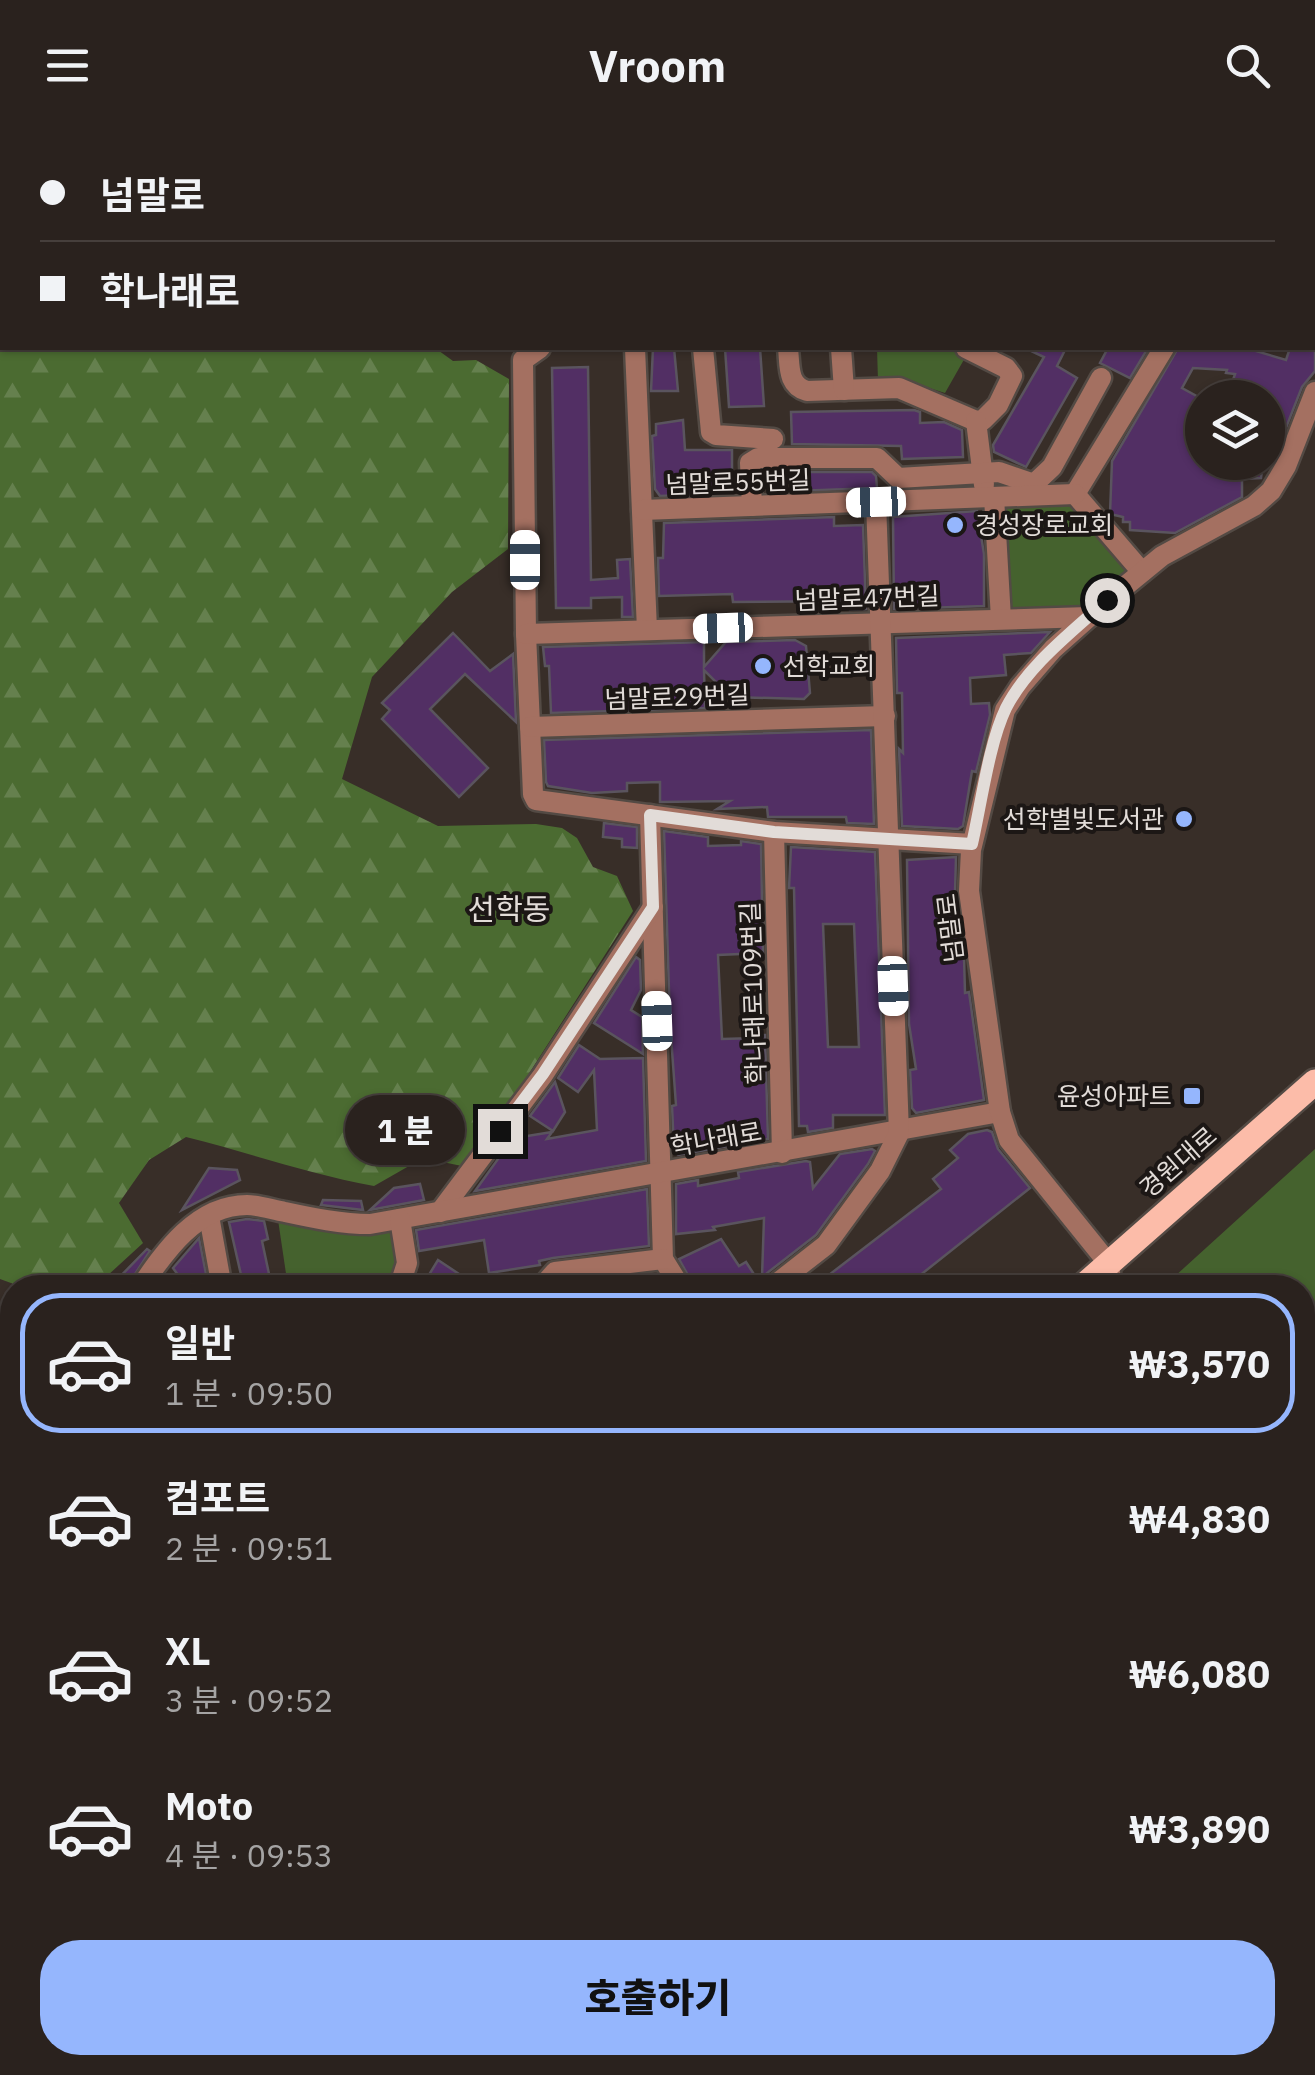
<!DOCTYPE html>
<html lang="ko">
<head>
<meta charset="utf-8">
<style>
	body { margin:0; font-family:"IBM Plex Sans","Noto Sans KR",sans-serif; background:#362f2b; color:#f1f3f6; height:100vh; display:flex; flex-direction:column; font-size:38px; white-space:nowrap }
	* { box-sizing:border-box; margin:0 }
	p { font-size:32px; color:#a5a4a4 }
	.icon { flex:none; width:55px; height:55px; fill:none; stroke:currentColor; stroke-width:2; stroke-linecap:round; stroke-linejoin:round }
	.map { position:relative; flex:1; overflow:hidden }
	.sheet { position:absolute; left:0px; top:1145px; width:1315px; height:800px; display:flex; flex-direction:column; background:#2a221e; border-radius:40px 40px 0 0; box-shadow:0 2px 8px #0004,0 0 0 2px #463f3c }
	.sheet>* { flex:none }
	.hud { position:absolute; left:0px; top:0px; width:1315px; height:220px; box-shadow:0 2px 8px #0004,0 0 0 2px #463f3c; display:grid; align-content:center; height:220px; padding:0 40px; background:#2a221e }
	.buttons { position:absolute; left:1185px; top:250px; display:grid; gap:20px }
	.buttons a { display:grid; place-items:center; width:100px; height:100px; border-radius:50%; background:#2a221e; box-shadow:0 2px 8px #0004,0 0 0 2px #463f3c; font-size:50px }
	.end { position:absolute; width:45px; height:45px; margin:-22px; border:12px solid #e2dcd8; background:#111; box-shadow:0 0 0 5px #111 }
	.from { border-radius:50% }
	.bubble { position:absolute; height:70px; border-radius:35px; background:#2a221e; box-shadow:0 2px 8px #0004,0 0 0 2px #463f3c; font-size:32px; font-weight:800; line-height:70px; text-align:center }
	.car { position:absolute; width:30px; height:60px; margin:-30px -15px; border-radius:12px; box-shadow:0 0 8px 2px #0007; background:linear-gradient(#fff 24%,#345 0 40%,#fff 0 76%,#345 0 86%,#fff 0) }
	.hud b { display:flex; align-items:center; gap:35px; height:95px; font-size:38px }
	.hud b+b { border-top:2px solid #463f3c }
	.hud i { width:25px; height:25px; background:#f1f3f6 }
	ul { padding:18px 0 0; list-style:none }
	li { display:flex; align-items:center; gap:30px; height:140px; margin:0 20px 15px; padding:0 20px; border:5px solid transparent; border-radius:40px }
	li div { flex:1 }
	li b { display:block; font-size:38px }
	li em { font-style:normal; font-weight:800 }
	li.selected { border-color:#95b6fd }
	li>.icon { width:90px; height:90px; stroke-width:1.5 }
	.primary-button { display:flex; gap:20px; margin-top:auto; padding:20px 40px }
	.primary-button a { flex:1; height:115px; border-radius:40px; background:#95b6fd; color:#111; font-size:40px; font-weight:800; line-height:115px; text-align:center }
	header { display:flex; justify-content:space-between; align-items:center; height:130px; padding:0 40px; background:#2a221e; font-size:45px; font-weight:800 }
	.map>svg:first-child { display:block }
	.forest { fill:url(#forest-firs) }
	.green { fill:#45622e }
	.building { fill:#522f64; stroke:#5a545e; stroke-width:2.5; fill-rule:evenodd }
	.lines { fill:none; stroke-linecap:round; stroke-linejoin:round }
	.major-tunnel { stroke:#524842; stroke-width:25; stroke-dasharray:25 12; stroke-linecap:butt }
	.minor-casing { stroke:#534a44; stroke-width:25 }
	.major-casing { stroke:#534a44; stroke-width:30 }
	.minor { stroke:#a47061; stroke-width:20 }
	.major { stroke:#fcbca9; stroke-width:25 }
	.route { stroke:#e2dcd8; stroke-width:12 }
	.poi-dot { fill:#95b6fd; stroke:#1c1715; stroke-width:4 }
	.labels { text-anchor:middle; stroke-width:8; stroke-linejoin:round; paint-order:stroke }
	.street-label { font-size:25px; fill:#e2dcd8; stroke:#1c1715 }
	.poi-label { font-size:25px; fill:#e2dcd8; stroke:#1c1715; text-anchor:start }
	.quarter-label { font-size:30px; fill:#e2dcd8; stroke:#1c1715 }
</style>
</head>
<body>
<header><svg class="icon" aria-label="menu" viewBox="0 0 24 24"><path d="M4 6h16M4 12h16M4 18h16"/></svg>Vroom<svg class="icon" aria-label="search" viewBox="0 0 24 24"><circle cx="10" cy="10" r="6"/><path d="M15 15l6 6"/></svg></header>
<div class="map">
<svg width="1315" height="1945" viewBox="0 0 1315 1945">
	<defs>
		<pattern id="forest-firs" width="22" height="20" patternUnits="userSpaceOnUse" patternTransform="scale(2.5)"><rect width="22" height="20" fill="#4b6b31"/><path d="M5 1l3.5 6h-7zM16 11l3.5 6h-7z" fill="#65804e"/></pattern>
	</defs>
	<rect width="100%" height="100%" fill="#382e28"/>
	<g class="forest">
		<path d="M0 0H398L2 2V218H435L453 231 476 230 509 249 508 419 452 462 372 547 342 649 438 696 536 694 562 698 577 708 593 737 617 746 633 781 514 967 462 1036 423 1028 374 1056C309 1044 250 1023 186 1007L149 1030 119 1073 143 1113 95 1157H22L0 1149Z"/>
		<path d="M421 0H767L426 2Z"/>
	</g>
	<g class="green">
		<path d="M877 218H966L970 219 945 263 907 251H878Z"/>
		<path d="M1075 364 1142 442 1089 487 1001 489 994 367Z"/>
		<path d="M1315 1019V1945H926L925 1933 1302 1932V1158L1163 1157Z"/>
		<path d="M277 1083 399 1091 398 1157H288Z"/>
		<path d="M12 1903V1932L116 1933 125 1945H0V1910Z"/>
	</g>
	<g class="building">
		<path d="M653 218H674L678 261H651Z"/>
		<path d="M725 218H760L764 276 729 277Z"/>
		<path d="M1025 218H1066L1057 236 1077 248 1026 337 994 322 993 315 1044 227Z"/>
		<path d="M1108 218H1148L1130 248 1100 233Z"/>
		<path d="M1178 218H1246L1286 230 1290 218H1315V241L1302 257 1280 313 1268 307V268H1227L1235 244 1226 243 1227 240 1193 238 1182 258 1202 269V332H1263L1261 348 1242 349V367L1175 403 1130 400V392H1123V387L1110 384 1112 331Z"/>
		<path d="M588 237 591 450 618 448 617 430 630 429 633 487H622V467L591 468V478H556L552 238Z"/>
		<path d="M914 280 920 282V293L944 292 962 300 963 327 902 329 901 316 792 314 791 282Z"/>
		<path d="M683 290 685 320H732V363L660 366 655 359 652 306 656 305V294Z"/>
		<path d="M793 342H872L876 346 877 358 794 361Z"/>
		<path d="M977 381 984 424V476L894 479 893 387Z"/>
		<path d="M834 387V396L863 395 866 479 850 480 849 471 733 472 732 464 659 466 658 428H663L664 393Z"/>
		<path d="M1050 502 1031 523 1004 525 1006 545 970 548 971 574 989 573 990 585 976 642 972 641 963 696 958 699 902 696 899 619 903 623 902 563H897L896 508Z"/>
		<path d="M453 503 490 541 513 524 516 592 465 544 430 579 488 638 459 667 382 589 390 580 382 573Z"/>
		<path d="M795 510 806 516 810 563 804 569 731 567 704 540 705 578 551 583 549 536H545L543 517 704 512V537L726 512Z"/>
		<path d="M871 600 874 694 847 693 846 687H768L767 677 717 679 730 671 660 672V652L627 653V661L592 663 548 656 546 652 544 610Z"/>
		<path d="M604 693 637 697V718L622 717V709L603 707Z"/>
		<path d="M664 701 708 707V716L741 715V711L761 714 763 823 718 825 722 909 757 908V905H765L768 1009 678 1025 674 1020 672 976 676 975 670 893Z"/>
		<path d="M791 717 875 722 885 985H833V998L808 1002 807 996H799L794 758H789ZM823 794H854L859 917H828Z"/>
		<path d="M956 727 955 763 964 827 965 863 969 862 984 970 916 983 912 978 910 940 916 939 909 894 907 730Z"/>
		<path d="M636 827 640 830 641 860 631 880 642 887 643 924 594 893Z"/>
		<path d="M579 915 600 929 643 928 646 1031 475 1061 508 1015 522 1012 521 1007 552 1002 547 1009 597 1000 594 940 578 962 558 948Z"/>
		<path d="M555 952 565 982 553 1001 530 986Z"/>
		<path d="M987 1000 992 1002 998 1019 1030 1058 904 1158H812L941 1059 933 1049 958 1028 950 1020 968 1004Z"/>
		<path d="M872 1019 875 1021 868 1034 816 1105 762 1147 764 1088 713 1097 715 1100 676 1104V1054L698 1050V1056L739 1048 738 1042 806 1031 810 1032 813 1058 840 1024Z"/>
		<path d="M209 1038 237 1040 240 1050 182 1080Z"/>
		<path d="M420 1054 424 1070 370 1080 394 1058Z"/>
		<path d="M647 1059 649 1116 553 1128 539 1131 540 1135 489 1143 484 1110 419 1121 416 1100Z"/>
		<path d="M323 1070 361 1071 363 1080 321 1075Z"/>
		<path d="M247 1089 264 1091 268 1109 262 1111 272 1158H244L229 1092Z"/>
		<path d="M199 1108 206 1144 185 1158H162L178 1145 173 1138Z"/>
		<path d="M721 1109 739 1136 746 1132 759 1152 751 1158H695L679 1129Z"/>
		<path d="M147 1119 150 1121 126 1158H109Z"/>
		<path d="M438 1130 480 1158H421Z"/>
		<path d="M656 1144 664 1158H595L604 1150Z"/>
	</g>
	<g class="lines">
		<path class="major-tunnel" d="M0 1864 12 1857"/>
		<defs>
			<g id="minor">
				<path d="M854 0V2"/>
				<path d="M1312 193 1315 192"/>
				<path d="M540 218 523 230 526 504 533 664 536 670 774 702 972 714"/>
				<path d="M635 218 647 500"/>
				<path d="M703 218 711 302 716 305 773 309"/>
				<path d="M788 218C790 236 787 255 807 261L899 258 976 291 983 290 998 275 1012 246 1006 238 966 218"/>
				<path d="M841 218 844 260"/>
				<path d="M976 291 984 355"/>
				<path d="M1075 364 1164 218"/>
				<path d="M1075 364 1142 442"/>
				<path d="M994 367 1001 489"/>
				<path d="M752 376 750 333 758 328H877L898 348 999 342 1034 354 1052 337 1101 248"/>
				<path d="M642 380 1075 364"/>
				<path d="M526 504 1089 487"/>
				<path d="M530 597 885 586"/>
				<path d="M650 685 663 1129 681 1158"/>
				<path d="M774 702 782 1023"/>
				<path d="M440 1082 543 945 653 777"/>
				<path d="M209 1086 222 1158"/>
				<path d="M140 1158C165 1121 197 1075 247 1075 259 1075 273 1080 285 1082 313 1088 341 1094 370 1094L1000 982"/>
				<path d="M399 1158 407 1133 400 1089"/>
				<path d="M541 1158 555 1142 663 1129"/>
				<path d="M771 1158 826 1115 880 1041 899 1003 876 372"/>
				<path d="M1112 1158 1109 1134 1009 1010 1000 982 969 761 971 720 1005 580 1020 557 1053 519 1107 471 1162 426 1254 376 1271 361 1286 336 1315 262"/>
				<path d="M0 1251 12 1254"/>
				<path d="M0 1304 12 1294"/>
				<path d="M0 1423 12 1415"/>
				<path d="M0 1542 12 1535"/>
				<path d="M0 1647 12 1641"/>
				<path d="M151 1932 160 1945"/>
				<path d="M263 1932 272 1945"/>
				<path d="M373 1932 382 1945"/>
				<path d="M448 1932 456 1945"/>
				<path d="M562 1932 571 1945"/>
				<path d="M645 1932 653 1945"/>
				<path d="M696 1932 705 1945"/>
				<path d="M825 1932 834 1945"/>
				<path d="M924 1932 926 1945"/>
				<path d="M293 1945 311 1932"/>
				<path d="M413 1945 430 1932"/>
				<path d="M510 1945 527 1932"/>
				<path d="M857 1945 873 1932"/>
			</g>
			<g id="major">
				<path d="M1081 1158 1315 952"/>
				<path d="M0 1816 12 1809"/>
				<path d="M0 1910 12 1903"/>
			</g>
		</defs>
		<use href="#minor" class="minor-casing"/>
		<use href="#major" class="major-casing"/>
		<use href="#minor" class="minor"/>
		<use href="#major" class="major"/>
	</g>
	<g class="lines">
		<path class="route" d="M500 1001 543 944 653 777 650 685 774 702 972 714C981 675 989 613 1006 578 1028 535 1072 502 1107 470"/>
	</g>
	<g class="poi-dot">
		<circle cx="955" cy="395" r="10"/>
		<circle cx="763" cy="536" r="10"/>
		<circle cx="1184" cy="689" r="10"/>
		<rect x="1182" y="956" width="20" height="20" rx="5"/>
	</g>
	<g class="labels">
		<g class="street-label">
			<text transform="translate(738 352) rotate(-2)" y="9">넘말로55번길</text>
			<text transform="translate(867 468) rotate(-2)" y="9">넘말로47번길</text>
			<text transform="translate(677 567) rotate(-2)" y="9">넘말로29번길</text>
			<text transform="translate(950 798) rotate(-97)" y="9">넘말로</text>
			<text transform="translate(753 863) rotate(-92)" y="9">학나래로109번길</text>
			<text transform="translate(716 1009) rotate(-10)" y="9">학나래로</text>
			<text transform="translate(1178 1032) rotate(-41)" y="9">경원대로</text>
		</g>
		<g class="poi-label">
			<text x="975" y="404">경성장로교회</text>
			<text x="783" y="545">선학교회</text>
			<text x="1164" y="698" text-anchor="end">선학별빛도서관</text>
			<text x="1172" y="975" text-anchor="end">윤성아파트</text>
		</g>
		<g class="quarter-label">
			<text x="509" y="790">선학동</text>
		</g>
	</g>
</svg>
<div class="buttons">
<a><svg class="icon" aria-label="layers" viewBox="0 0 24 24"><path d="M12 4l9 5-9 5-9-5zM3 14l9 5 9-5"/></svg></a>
</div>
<i class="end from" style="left:1107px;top:470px"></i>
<i class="end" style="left:500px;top:1001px"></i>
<div class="bubble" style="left:345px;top:965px;width:120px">1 분</div>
<i class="car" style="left:876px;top:372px;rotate:268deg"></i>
<i class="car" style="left:525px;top:430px;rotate:0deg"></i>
<i class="car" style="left:723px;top:498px;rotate:268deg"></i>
<i class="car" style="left:893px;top:856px;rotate:178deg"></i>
<i class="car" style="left:657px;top:891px;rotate:358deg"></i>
<div class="hud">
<b><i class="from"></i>넘말로</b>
<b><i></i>학나래로</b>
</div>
<section class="sheet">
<ul>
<li class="selected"><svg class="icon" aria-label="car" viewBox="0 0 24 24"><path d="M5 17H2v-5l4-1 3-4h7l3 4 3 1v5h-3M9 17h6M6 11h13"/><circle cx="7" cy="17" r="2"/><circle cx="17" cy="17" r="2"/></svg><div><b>일반</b><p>1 분 · 09:50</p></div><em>₩3,570</em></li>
<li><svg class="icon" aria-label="car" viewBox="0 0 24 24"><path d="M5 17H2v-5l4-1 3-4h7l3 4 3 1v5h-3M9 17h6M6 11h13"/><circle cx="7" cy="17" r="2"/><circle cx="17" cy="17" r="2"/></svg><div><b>컴포트</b><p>2 분 · 09:51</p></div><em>₩4,830</em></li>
<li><svg class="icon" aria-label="car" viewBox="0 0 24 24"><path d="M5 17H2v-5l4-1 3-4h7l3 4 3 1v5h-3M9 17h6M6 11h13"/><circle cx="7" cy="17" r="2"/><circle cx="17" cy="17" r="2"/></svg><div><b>XL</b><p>3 분 · 09:52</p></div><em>₩6,080</em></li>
<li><svg class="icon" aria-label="car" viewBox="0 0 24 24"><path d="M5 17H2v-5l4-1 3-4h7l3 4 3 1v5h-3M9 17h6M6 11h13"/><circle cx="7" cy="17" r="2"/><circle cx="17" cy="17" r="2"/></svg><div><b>Moto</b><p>4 분 · 09:53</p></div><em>₩3,890</em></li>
</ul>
<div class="primary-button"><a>호출하기</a></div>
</section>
</div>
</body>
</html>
